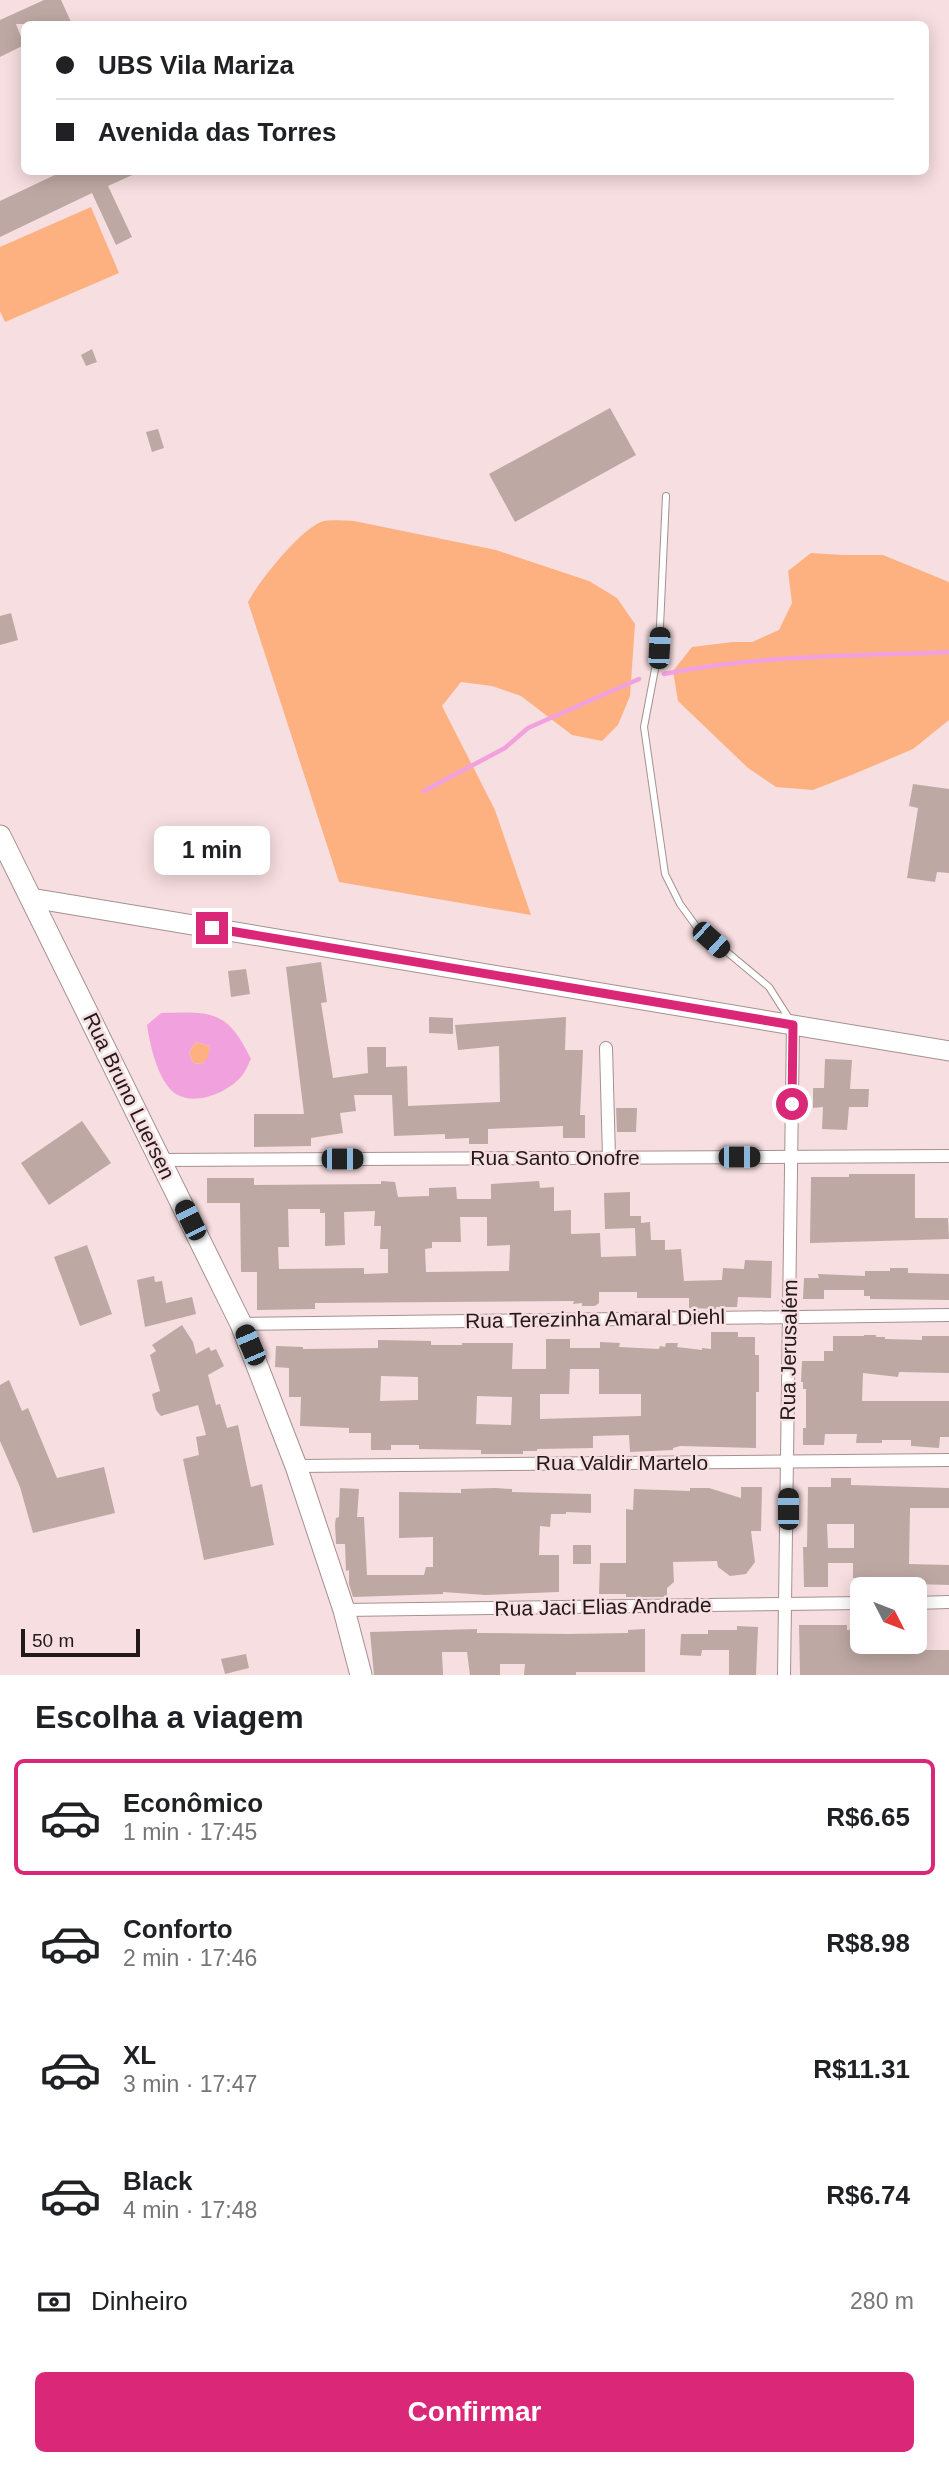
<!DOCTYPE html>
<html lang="pt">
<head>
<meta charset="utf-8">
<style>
	body { margin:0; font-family:Arial,sans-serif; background:#f6f6f6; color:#202124; height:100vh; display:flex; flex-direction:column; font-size:26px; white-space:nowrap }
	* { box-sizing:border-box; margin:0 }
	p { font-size:23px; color:#757577 }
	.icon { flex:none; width:38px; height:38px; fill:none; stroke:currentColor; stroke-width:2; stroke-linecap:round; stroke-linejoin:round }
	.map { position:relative; height:1675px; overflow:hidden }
	.side { display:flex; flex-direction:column; background:#fff; flex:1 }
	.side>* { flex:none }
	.banner { position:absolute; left:21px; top:21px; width:908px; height:154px; border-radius:10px; box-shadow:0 4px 18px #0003; display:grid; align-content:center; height:154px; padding:0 35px; background:#fff }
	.needle { width:46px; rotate:132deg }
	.tools { position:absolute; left:850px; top:1577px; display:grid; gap:14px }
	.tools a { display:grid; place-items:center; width:77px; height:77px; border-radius:10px; background:#fff; box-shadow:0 4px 18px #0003; font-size:35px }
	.scale { position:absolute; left:21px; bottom:18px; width:119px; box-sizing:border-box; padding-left:7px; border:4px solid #22191a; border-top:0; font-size:19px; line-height:24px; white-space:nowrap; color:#22191a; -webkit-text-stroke:5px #f7dee0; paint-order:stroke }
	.end { position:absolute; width:32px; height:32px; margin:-16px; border:9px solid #db2777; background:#fff; box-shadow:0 0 0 4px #fff }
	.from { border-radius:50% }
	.bubble { position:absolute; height:49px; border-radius:10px; background:#fff; box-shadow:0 4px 18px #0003; font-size:23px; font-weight:800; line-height:49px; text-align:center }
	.car { position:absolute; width:21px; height:42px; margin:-21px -10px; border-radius:9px; box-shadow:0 0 5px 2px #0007; background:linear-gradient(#222 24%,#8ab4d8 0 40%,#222 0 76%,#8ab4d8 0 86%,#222 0) }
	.banner b { display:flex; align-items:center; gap:24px; height:66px; font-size:26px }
	.banner b+b { border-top:2px solid #e0e0e0 }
	.banner i { width:18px; height:18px; background:#202124 }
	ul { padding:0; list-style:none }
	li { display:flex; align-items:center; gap:21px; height:116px; margin:0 14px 10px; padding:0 21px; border:4px solid transparent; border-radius:10px }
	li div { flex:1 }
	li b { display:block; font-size:26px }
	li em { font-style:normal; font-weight:800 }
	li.selected { border-color:#db2777 }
	li>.icon { width:63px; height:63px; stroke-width:1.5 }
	h2 { padding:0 35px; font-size:32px; line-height:84px }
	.pay { display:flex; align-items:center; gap:18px; height:77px; padding:0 35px; font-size:26px }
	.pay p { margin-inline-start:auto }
	.action { display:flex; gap:14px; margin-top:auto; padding:14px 35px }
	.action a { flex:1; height:80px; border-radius:10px; background:#db2777; color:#fff; font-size:28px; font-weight:800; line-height:80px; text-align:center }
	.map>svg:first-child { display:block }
	.green { fill:#fdb180 }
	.water { fill:#f1a2de; fill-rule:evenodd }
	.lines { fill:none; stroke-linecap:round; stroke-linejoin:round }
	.stream { stroke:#f1a2de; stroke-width:4.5 }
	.building { fill:#bea8a3; fill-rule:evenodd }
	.service-casing { stroke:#a69091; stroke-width:8 }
	.minor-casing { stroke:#a69091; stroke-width:14 }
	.secondary-casing { stroke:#a69091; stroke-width:21 }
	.primary-casing { stroke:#a69091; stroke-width:23 }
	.service { stroke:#fff; stroke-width:6 }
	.minor { stroke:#fff; stroke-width:12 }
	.secondary { stroke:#fff; stroke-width:19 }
	.primary { stroke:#fff; stroke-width:21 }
	.route { stroke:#db2777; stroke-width:9 }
	.labels { text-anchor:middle; stroke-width:5; stroke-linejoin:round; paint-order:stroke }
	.street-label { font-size:21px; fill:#22191a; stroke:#f7dee0 }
</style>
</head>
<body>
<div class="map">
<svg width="949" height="1675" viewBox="0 0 949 1675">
	<rect width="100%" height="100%" fill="#f7dee0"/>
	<g class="green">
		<path d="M91 207 119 273 5 322 0 311V247Z"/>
		<path d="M354 521 496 550 589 581 617 598 635 624 630 696 618 725 602 741 572 735 521 696 492 686 461 682 442 706 495 810 531 915 339 882 248 602C259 581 299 531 321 522 330 519 344 521 354 521Z"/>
		<path d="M811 553 842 555H883L949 582V720L913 749 854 774 813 790 776 787 748 768 678 701 673 671 692 647 733 642H752L779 630 792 603 788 571Z"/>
		<path d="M196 1042 210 1046 209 1057 202 1064 193 1063 189 1052Z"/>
	</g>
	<path class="water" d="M161 1013C211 1012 227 1009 251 1059 248 1065 245 1073 240 1078 226 1093 195 1106 176 1094 158 1082 150 1045 147 1025ZM196 1042 210 1046 208 1057 202 1064 193 1063 189 1052Z"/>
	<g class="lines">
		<g class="stream">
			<path d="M664 674C756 655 855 656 949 652"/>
			<path d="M424 791 505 748 528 728 639 679"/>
		</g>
	</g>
	<g class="building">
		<path d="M44 0H61L72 24H16L24 45 0 57V20Z"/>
		<path d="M61 172H139L108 186 132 237 116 245 92 193 0 237V201Z"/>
		<path d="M92 349 97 362 86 366 81 355Z"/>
		<path d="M610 408 636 455 515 522 489 474Z"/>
		<path d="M158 429 164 448 152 452 146 432Z"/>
		<path d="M11 613 18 640 0 645V616Z"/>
		<path d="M913 784 949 789V873L937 872 935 882 907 878 918 808 909 806Z"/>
		<path d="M321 962 327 1002 321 1003 333 1078 368 1073 367 1047H386V1067L407 1066 408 1106 500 1102 499 1046 458 1050 455 1025 566 1017 565 1050H583L580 1115H585V1138H563V1126L488 1129V1144H469V1138L445 1139V1134L394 1136 392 1095H354L356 1111 340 1113 343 1133 311 1138V1146L254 1147V1114H304L286 967Z"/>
		<path d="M246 969 250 994 231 997 228 971Z"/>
		<path d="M429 1017 453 1018V1034L429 1033Z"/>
		<path d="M825 1059 852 1060 850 1089H869L868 1107H849L847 1130 822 1129 823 1107 813 1108V1088H824Z"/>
		<path d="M616 1108H637L636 1132H617Z"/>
		<path d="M82 1121 111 1163 49 1205 21 1163Z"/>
		<path d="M849 1174H915V1218H948L949 1239 810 1243 811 1177H849Z"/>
		<path d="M207 1178H254V1185L381 1184V1181L395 1182 398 1197 429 1196V1188L456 1187 457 1199H491V1184L539 1181 540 1188 554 1187V1211L571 1210V1234L600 1233 601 1257 636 1256 635 1228 605 1229 604 1193 630 1192V1216H641V1223L650 1222 651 1240H665V1250L681 1249 684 1281 722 1280 723 1268 744 1269 745 1260 772 1261 771 1298 738 1297 737 1307H716V1309L689 1308V1298H637V1292H599V1303L595 1306H582V1303L573 1304 574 1301 315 1303V1309L257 1310V1272H241L240 1203H207ZM288 1209H320V1213H325V1246L345 1245 344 1212 375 1211 374 1226H381L380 1249H388V1273L364 1274V1268L279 1269 278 1247H289ZM460 1217H487V1246L510 1245 509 1271 426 1272 425 1249 432 1248V1242H461Z"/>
		<path d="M87 1245 112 1314 80 1326 54 1257Z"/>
		<path d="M890 1268H908V1273L949 1274V1300L870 1299V1296H864V1290H824V1299H803L804 1278H819L818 1274 865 1276V1271H890Z"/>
		<path d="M154 1276 155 1282 162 1281 166 1303 192 1297 196 1314 145 1327 137 1280Z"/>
		<path d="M182 1325 193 1342 196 1354 209 1347 211 1351 216 1349 224 1366 208 1375 216 1405 220 1404 227 1428 238 1425 251 1487 262 1484 274 1545 204 1560 183 1459 199 1455 196 1437 206 1435 198 1405 161 1416 156 1410 152 1394 160 1391 150 1355 156 1351 152 1345Z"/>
		<path d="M711 1332H738V1337H755V1355H759V1392H756V1448L680 1446 673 1448V1450L630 1452 629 1435 593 1436V1448L537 1449V1451H523V1454H481V1450L419 1449V1445H391V1450H371V1433H349V1428L300 1426 301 1397H289V1368L275 1367 276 1346 303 1347V1349L378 1348V1340L431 1341V1345H462V1343H513L512 1369H546V1339H570V1348H600V1342L620 1343 619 1347 659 1349 660 1346 665 1347 666 1343H678L677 1347 702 1350V1348L711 1349ZM570 1369H599V1394H641V1416L540 1419V1394H569ZM381 1376 418 1377V1400L380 1401ZM477 1396 512 1397 511 1425 476 1424Z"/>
		<path d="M864 1335H876V1337H885V1339L922 1340V1336H949V1373L899 1372 898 1377 863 1373 862 1401H949V1437H940L939 1448 911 1446V1440H882V1443H856L857 1434H825L824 1445H803V1428H806V1389H803V1382H801L802 1361H824V1351H833V1336H864Z"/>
		<path d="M9 1380 22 1411 28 1408 57 1478 104 1467 115 1513 33 1533 20 1487 0 1441V1385Z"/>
		<path d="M831 1478H851V1485L949 1488V1508H910L909 1564 949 1565V1585L881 1583V1578H853V1563H828V1587H804L803 1547H807L808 1487H831ZM827 1524H854V1548H828Z"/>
		<path d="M741 1487H762L761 1531H751L755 1562 746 1574 730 1576 718 1567 717 1561 673 1562 674 1582 667 1588V1597H626V1594H599L600 1563H626V1509L633 1510 634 1489 690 1491V1488H709L741 1498Z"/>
		<path d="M340 1488 359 1489 357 1517H364L367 1575H424L426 1567H433V1537L399 1538V1492L461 1493V1489L495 1488 512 1489V1492L591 1494V1513L566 1512V1514H551L550 1527 540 1526 539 1555H559V1592L485 1595 443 1592V1594L353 1597 349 1584V1570L346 1571 345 1544H336L335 1524 336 1518 339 1517Z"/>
		<rect x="573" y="1545" width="18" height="19"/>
		<path d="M799 1625H847V1630L863 1629V1642H906V1650H949V1675H800Z"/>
		<path d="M737 1626 758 1627 756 1675H729V1650H702L701 1656 680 1655 681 1634H708V1630H737Z"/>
		<path d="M477 1629V1633L568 1634 628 1633V1630L645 1629V1672H576V1675H524L525 1664H500V1675H470L467 1652H442L443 1675H374L370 1632Z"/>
		<path d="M246 1654 249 1668 225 1674 221 1659Z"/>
	</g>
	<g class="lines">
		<defs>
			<path id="service" d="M666 496 659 648 644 727 665 874 680 904 696 926 769 987 790 1020"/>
			<g id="minor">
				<path d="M606 1048 609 1158"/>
				<path d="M160 1160 949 1156"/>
				<path d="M241 1324 949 1315"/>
				<path d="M296 1466 949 1460"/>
				<path d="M915 1603 949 1602"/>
				<path d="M344 1610 863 1603"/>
				<path d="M784 1675 793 1025"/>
			</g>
			<path id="secondary" d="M31 898 949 1051"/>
			<path id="primary" d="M0 836 241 1324 296 1466 344 1610 361 1675"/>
		</defs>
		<use href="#service" class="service-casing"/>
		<use href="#minor" class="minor-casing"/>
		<use href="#secondary" class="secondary-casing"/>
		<use href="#primary" class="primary-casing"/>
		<use href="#service" class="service"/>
		<use href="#minor" class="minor"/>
		<use href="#secondary" class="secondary"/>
		<use href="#primary" class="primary"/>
	</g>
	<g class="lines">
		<path class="route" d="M212 928 793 1025 792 1104"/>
	</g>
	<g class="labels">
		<g class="street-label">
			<text transform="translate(129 1096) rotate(64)" y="7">Rua Bruno Luersen</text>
			<text x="555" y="1165">Rua Santo Onofre</text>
			<text transform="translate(595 1319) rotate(-1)" y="7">Rua Terezinha Amaral Diehl</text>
			<text transform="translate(789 1350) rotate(-89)" y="7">Rua Jerusalém</text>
			<text x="622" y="1470">Rua Valdir Martelo</text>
			<text transform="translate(603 1607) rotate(-1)" y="7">Rua Jaci Elias Andrade</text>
		</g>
	</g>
</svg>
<div class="tools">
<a><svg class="needle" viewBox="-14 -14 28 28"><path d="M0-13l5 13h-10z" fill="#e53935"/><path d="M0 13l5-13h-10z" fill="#757577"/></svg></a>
</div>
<div class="scale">50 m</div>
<i class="end from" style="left:792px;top:1104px"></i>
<i class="end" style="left:212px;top:928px"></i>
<div class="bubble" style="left:154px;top:826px;width:116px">1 min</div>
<i class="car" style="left:659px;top:648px;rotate:3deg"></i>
<i class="car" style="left:711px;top:940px;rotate:132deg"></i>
<i class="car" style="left:739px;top:1157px;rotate:90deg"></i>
<i class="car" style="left:342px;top:1159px;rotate:90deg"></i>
<i class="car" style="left:190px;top:1220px;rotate:334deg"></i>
<i class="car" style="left:250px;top:1345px;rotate:337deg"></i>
<i class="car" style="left:788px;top:1509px;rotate:0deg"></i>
<div class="banner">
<b><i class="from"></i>UBS Vila Mariza</b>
<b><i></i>Avenida das Torres</b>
</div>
</div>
<section class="side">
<h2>Escolha a viagem</h2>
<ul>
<li class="selected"><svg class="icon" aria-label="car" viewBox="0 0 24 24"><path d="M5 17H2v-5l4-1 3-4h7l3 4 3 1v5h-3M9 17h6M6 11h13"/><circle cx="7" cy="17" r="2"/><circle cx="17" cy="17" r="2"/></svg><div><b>Econômico</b><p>1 min · 17:45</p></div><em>R$6.65</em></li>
<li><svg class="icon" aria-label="car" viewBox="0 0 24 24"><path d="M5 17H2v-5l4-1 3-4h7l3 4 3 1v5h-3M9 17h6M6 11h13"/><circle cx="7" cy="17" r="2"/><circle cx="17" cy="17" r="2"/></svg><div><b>Conforto</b><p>2 min · 17:46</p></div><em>R$8.98</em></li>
<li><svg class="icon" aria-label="car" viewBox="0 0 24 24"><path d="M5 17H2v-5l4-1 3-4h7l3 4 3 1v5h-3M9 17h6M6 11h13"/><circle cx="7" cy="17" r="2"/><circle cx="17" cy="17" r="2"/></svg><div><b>XL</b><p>3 min · 17:47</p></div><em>R$11.31</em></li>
<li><svg class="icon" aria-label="car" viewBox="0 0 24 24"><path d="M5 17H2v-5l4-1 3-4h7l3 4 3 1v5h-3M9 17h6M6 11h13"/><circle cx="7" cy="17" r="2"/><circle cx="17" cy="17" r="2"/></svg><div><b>Black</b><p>4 min · 17:48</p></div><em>R$6.74</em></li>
</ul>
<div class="pay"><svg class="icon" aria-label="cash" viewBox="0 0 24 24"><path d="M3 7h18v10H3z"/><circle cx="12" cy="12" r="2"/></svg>Dinheiro<p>280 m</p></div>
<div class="action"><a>Confirmar</a></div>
</section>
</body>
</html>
